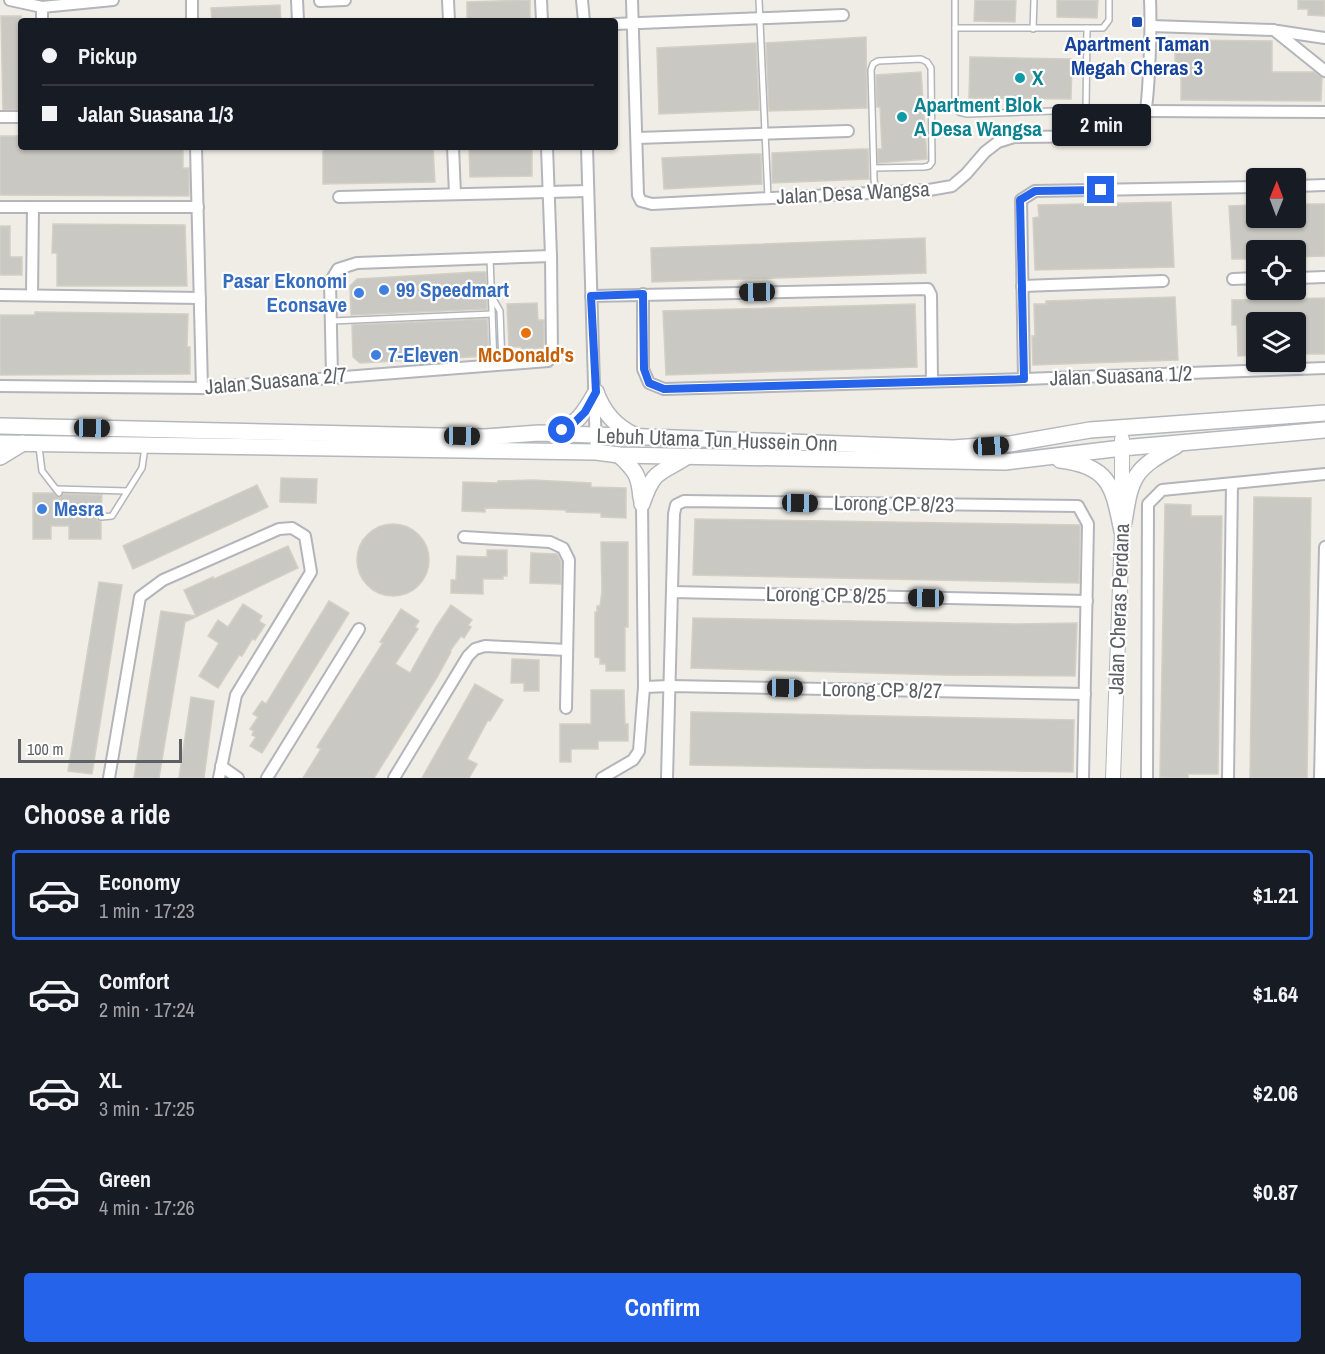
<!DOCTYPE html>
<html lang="en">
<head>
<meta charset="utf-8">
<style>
	body { margin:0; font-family:"Archivo Narrow",sans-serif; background:#242831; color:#f1f3f6; height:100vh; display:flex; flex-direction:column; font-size:22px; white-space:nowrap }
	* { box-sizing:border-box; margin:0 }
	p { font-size:20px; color:#9ea1a6 }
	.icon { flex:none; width:33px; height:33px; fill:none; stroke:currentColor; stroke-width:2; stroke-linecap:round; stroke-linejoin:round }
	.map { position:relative; height:778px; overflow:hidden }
	.side { display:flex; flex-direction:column; background:#171b24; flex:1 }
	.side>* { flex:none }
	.top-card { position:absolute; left:18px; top:18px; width:600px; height:132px; border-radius:6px; box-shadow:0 2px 4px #0004; display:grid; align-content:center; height:132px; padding:0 24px; background:#171b24 }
	.needle { width:39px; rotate:1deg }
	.tools { position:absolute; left:1246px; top:168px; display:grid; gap:12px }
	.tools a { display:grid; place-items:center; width:60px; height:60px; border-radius:6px; background:#171b24; box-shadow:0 2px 4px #0004; font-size:30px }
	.scale { position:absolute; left:18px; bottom:15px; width:164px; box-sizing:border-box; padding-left:6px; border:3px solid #5d6065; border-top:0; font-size:16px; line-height:21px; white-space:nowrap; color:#5d6065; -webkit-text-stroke:4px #fff; paint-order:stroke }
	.end { position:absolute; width:27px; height:27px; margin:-14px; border:8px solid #2563eb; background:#fff; box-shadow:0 0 0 3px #fff }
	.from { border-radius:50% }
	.bubble { position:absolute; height:42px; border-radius:6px; background:#171b24; box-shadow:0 2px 4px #0004; font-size:20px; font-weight:700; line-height:42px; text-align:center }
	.car { position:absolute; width:18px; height:36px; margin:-18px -9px; border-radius:8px; box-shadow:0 0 4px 2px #0007; background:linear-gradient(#222 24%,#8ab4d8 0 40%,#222 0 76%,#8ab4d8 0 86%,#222 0) }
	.top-card b { display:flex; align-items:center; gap:21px; height:57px; font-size:22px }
	.top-card b+b { border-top:2px solid #363941 }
	.top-card i { width:15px; height:15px; background:#f1f3f6 }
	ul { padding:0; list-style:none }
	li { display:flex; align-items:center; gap:18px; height:90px; margin:0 12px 9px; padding:0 12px; border:3px solid transparent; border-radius:6px }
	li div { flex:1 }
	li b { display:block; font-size:22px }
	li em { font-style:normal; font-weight:700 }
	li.active { border-color:#2563eb }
	li>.icon { width:54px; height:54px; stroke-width:1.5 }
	h2 { padding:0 24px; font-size:27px; line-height:72px }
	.primary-button { display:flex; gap:12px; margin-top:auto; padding:12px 24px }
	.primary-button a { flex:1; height:69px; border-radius:6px; background:#2563eb; color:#fff; font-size:24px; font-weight:700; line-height:69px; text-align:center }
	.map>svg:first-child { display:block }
	.building { fill:#cac8c2; stroke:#d3cfc4; stroke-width:1.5 }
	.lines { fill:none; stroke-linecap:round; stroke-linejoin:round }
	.service-casing { stroke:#b3b5ba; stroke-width:8 }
	.minor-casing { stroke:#b3b5ba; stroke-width:14 }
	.tertiary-casing { stroke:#b3b5ba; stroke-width:16 }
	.secondary-casing { stroke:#b4b7bc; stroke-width:18 }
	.service { stroke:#fff; stroke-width:5 }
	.minor { stroke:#fff; stroke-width:10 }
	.tertiary { stroke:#fff; stroke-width:14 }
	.secondary { stroke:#fff; stroke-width:15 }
	.route { stroke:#2563eb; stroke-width:8 }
	.transit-dot { fill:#1a4fb4; stroke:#fff; stroke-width:2 }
	.culture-dot { fill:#0f9aa8; stroke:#fff; stroke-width:2 }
	.shop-dot { fill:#3f7fe0; stroke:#fff; stroke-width:2 }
	.food-dot { fill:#e8710a; stroke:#fff; stroke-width:2 }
	.labels { text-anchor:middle; stroke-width:4.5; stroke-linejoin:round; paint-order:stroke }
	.transit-label { font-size:21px; font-weight:bold; fill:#164399; stroke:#fff }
	.culture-label { font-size:21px; font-weight:bold; fill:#0d838f; stroke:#fff; text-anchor:start }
	.street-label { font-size:21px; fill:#5d6065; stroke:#fff }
	.shop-label { font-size:21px; font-weight:bold; fill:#366cbe; stroke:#fff; text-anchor:start }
	.food-label { font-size:21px; font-weight:bold; fill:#c56008; stroke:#fff }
</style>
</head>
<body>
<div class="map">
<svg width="1325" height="778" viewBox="0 0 1325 778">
	<rect width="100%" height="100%" fill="#efede6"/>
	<g class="building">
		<path d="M530 0V21H467V2Z"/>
		<path d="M975 0H1016L1015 22 974 21Z"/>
		<path d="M1057 0H1098L1097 18 1057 17Z"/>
		<path d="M1298 0H1325V16L1308 15V9H1298Z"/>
		<path d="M280 5 281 21H212L211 8Z"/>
		<path d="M1 16H21V110H3Z"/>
		<path d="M866 37 867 108 769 111 766 43Z"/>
		<path d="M1175 40 1272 41V72H1314L1322 77 1321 101 1181 100V68H1175Z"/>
		<path d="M756 43 759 110 659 114 657 48Z"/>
		<path d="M970 57 1072 59 1071 99 969 98Z"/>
		<path d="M921 72 927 159 878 163V149H882L880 107H877L876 75Z"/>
		<path d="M0 136H21V147H183V168H189V196L0 195Z"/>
		<path d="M323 147H433L435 182 323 184Z"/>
		<path d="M469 147H532V176L470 177Z"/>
		<path d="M861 149H868L869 179 772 183V153Z"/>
		<path d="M752 154H761L762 184 664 189 662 158Z"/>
		<path d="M1171 202 1174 267 1035 270 1033 218 1039 217 1038 205Z"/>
		<path d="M1296 204H1325V256L1296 257V250H1257V259H1232L1229 206 1257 205V218H1296Z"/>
		<path d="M53 224 185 225 187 286H57V253H52Z"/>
		<path d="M0 226H10V257H22V275H0Z"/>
		<path d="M925 238 926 273 652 282 651 248Z"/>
		<path d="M476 272H486L487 309 351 315 350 286 357 279Z"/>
		<path d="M1175 297 1178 360 1033 365 1032 336H1035L1034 304H1046V301Z"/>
		<path d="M1325 298V354H1296V322H1257V355L1238 356 1237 325H1232V300Z"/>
		<path d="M537 303 538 320H544V348L522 349 521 347H509L507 304Z"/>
		<path d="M915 304 917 367 666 375 663 311Z"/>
		<path d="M35 312 188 314 187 347H190V374L0 375V315H35Z"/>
		<path d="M487 319 489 356 360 363 353 357 352 325Z"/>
		<path d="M281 478 317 479 316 503 280 502Z"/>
		<path d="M533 480 591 483V487L626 488V518L601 517V513L566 512V510L533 509 485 508V512L462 511 463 482 498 483V481Z"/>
		<path d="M257 485 268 507 133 569 123 546Z"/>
		<path d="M33 493H53L59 498 64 494 102 495 101 512 96 517 97 520 101 522V539H69V526H51V539H33Z"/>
		<path d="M1254 497 1311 498 1307 778H1250Z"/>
		<path d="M1165 504 1191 505V516H1222L1218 774H1188V778L1160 777Z"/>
		<path d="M695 519 1080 525 1079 583 693 575Z"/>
		<circle cx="393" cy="560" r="36"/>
		<path d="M601 542H628V627H625V671H606V664H600V658L595 657V612H597V606H600L602 591Z"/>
		<path d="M288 546 298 568 185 622 159 778H134L161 611 196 616 184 590 213 577 214 579Z"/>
		<path d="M487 550H507V576H503V579H483V594L451 593V580H456L457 556 487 557Z"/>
		<path d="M531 553 557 554 561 562V584L530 583Z"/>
		<path d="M99 582 122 585 92 774 68 771Z"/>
		<path d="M329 601 349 613 262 753 250 746 256 737 252 735 254 731 250 729 258 717 253 714 262 701 266 704Z"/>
		<path d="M243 604 262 616 259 621 265 625 255 640 252 639 242 656 239 655 218 688 199 676 219 643 208 636 218 620 228 627Z"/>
		<path d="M451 605 472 620 468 625 471 627 464 638 461 636 450 651 451 652 436 679 374 778H303L321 749 317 747 383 643 380 642 401 609 419 621 415 627 418 629 395 664 410 673 436 627Z"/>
		<path d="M693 618 1016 624 1077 623 1075 676 946 675 691 668Z"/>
		<path d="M512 659 539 660V691H524V683H511Z"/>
		<path d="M475 684 503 700 490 721 488 720 467 759 477 764 469 778H422Z"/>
		<path d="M591 690H624L625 724H628V741H598V749H571V762H560V724H591Z"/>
		<path d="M191 697 214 701 204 778H179Z"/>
		<path d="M691 712 1074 720 1073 772 690 765Z"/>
	</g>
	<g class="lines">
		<defs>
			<g id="service">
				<path d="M759 0 768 198"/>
				<path d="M955 0V106L959 112 967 114 1086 110 1146 111"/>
				<path d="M955 28H1103L1109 20V0"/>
				<path d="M1033 29 1034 0"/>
				<path d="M1086 110 1087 28"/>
				<path d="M874 168 924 167 929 166 932 162 931 68 927 62 921 59 878 61 873 64 871 70 874 178 875 193"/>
				<path d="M490 258 494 364"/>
				<path d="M492 297 500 311 502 365"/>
				<path d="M332 321 492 314"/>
				<path d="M39 447 42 471 59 493"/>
				<path d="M57 489 127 491"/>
				<path d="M101 517 112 516 142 468 145 447"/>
			</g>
			<g id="minor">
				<path d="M10 0 42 7 113 0"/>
				<path d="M192 0V21"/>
				<path d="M297 0 298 21"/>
				<path d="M448 0 449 21"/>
				<path d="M541 0 542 21"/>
				<path d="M582 0 584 21"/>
				<path d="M632 0 638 195 641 201 652 204 929 190 952 186 966 174 985 152 998 142 1014 137 1121 136C1129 135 1136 135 1141 127 1150 116 1151 20 1150 0"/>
				<path d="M320 1 345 0"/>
				<path d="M42 7V21"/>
				<path d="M615 24 843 15"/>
				<path d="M1151 26 1274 30 1325 71"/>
				<path d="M1278 31 1325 38"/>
				<path d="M1146 111 1325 112"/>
				<path d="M0 117H21"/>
				<path d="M637 138 848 131"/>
				<path d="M196 147 202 388"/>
				<path d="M453 147 455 194"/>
				<path d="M587 147 596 452"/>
				<path d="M1296 186 1325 185"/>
				<path d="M339 197 588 191"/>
				<path d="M0 207H198"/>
				<path d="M1296 278 1325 277"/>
				<path d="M1233 279 1257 278"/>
				<path d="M1022 286 1163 281"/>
				<path d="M643 294V369L649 383 664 389 1024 379 1325 368"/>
				<path d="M0 295 200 298"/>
				<path d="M32 295 33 207"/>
				<path d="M591 296 928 289 931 295 932 381"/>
				<path d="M332 376 330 282 338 269 357 263 551 256"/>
				<path d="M1024 379 1021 200 1035 191 1257 187"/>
				<path d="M0 386 202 388 548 361 552 354 551 256 547 147"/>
				<path d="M464 537 550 542 563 548 569 560 566 708"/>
				<path d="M672 592 1087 601"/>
				<path d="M644 687 670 686 1085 694"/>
				<path d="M221 766 238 778"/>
				<path d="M109 778 140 597 163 580 279 529 292 528 305 536 311 572 236 695 219 778"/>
				<path d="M267 778 359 629"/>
				<path d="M394 778 468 656 475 649 485 646 567 650"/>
				<path d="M602 778 633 760 639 751 644 687 642 504"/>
				<path d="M667 778 674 514 676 505 684 501 1078 506 1088 524 1083 778"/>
				<path d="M1147 778 1148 504 1162 490 1325 474"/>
				<path d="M1228 778 1232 484"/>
				<path d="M1320 778 1325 547"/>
			</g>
			<path id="tertiary" d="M1113 778 1122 531V439"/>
			<g id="secondary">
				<path d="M596 392C603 412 615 426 634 435"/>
				<path d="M0 426 485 437 539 433 953 448 1010 444 1090 430 1325 413"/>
				<path d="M555 432C577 426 585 411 596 392"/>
				<path d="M0 443 596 452 619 455 1005 462 1122 448 1325 430"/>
				<path d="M619 455C636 471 639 475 641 498"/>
				<path d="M0 457 23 443"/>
				<path d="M1060 460C1111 466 1113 488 1122 531"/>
				<path d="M642 504C654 468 659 475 688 456"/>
				<path d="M1124 522C1131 476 1134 469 1176 446"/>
			</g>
		</defs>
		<use href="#service" class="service-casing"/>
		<use href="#minor" class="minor-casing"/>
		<use href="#tertiary" class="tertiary-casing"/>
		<use href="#secondary" class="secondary-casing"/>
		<use href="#service" class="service"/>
		<use href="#minor" class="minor"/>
		<use href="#tertiary" class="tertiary"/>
		<use href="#secondary" class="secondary"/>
	</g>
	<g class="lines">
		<path class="route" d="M562 430 573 424 585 412 596 392 591 296 643 294 644 369 649 383 664 389 1024 379 1020 200 1035 191 1101 190"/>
	</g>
	<rect class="transit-dot" x="1131" y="16" width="12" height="12" rx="3"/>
	<g class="culture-dot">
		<circle cx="1020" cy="78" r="6"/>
		<circle cx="902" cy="117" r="6"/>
	</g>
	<g class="shop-dot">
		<circle cx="384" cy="290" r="6"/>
		<circle cx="359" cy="293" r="6"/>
		<circle cx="376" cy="355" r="6"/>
		<circle cx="42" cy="509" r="6"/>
	</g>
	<circle class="food-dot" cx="526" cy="333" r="6"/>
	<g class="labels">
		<g class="transit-label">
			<text x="1137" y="51">Apartment Taman<tspan x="1137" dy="24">Megah Cheras 3</tspan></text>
		</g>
		<g class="culture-label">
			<text x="1032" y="85">X</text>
			<text x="914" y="112">Apartment Blok<tspan x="914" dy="24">A Desa Wangsa</tspan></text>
		</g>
		<g class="street-label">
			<text transform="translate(853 193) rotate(-3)" y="7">Jalan Desa Wangsa</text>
			<text transform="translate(1121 376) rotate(-2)" y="7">Jalan Suasana 1/2</text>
			<text transform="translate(276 381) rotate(-5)" y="7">Jalan Suasana 2/7</text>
			<text transform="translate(717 440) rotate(2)" y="7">Lebuh Utama Tun Hussein Onn</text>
			<text transform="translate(894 504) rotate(1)" y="7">Lorong CP 8/23</text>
			<text transform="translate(826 595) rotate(1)" y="7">Lorong CP 8/25</text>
			<text transform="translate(1119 609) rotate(-88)" y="7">Jalan Cheras Perdana</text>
			<text transform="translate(882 690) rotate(1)" y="7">Lorong CP 8/27</text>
		</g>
		<g class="shop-label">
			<text x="347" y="288" text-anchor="end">Pasar Ekonomi<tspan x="347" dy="24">Econsave</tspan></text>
			<text x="396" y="297">99 Speedmart</text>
			<text x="388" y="362">7-Eleven</text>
			<text x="54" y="516">Mesra</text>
		</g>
		<g class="food-label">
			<text x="526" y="362">McDonald's</text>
		</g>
	</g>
</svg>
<div class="tools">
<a><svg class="needle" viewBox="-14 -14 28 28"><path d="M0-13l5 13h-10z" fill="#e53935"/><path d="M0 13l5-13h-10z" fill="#9ea1a6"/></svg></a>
<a><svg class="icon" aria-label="locate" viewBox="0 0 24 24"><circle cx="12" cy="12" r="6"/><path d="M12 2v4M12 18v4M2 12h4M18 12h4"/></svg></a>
<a><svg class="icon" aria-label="layers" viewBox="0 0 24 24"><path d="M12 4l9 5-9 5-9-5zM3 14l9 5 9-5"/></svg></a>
</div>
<div class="scale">100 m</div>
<i class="end from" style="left:562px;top:430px"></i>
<i class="end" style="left:1101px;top:190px"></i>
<div class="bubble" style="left:1052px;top:104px;width:99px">2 min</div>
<i class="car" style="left:757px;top:292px;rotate:269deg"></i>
<i class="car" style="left:92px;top:428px;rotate:91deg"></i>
<i class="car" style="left:462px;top:436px;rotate:91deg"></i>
<i class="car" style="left:991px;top:446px;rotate:87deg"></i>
<i class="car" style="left:800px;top:503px;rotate:91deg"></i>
<i class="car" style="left:926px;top:598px;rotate:271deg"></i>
<i class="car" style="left:785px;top:688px;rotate:91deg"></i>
<div class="top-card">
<b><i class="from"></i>Pickup</b>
<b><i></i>Jalan Suasana 1/3</b>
</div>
</div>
<section class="side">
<h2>Choose a ride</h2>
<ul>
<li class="active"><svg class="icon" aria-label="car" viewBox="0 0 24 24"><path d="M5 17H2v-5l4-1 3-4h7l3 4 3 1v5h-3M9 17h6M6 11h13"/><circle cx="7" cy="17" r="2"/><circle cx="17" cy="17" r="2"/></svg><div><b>Economy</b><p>1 min · 17:23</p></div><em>$1.21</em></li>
<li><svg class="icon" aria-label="car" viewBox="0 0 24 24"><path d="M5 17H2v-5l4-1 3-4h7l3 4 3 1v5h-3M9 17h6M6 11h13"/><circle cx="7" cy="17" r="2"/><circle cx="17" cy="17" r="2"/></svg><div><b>Comfort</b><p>2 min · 17:24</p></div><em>$1.64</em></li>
<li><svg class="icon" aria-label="car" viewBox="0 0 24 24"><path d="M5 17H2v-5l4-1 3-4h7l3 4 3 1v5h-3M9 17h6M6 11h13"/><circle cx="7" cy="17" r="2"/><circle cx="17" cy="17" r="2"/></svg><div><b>XL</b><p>3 min · 17:25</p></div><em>$2.06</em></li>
<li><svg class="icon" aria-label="car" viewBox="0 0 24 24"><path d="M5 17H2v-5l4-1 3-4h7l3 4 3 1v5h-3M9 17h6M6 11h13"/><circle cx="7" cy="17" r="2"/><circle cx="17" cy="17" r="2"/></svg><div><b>Green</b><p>4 min · 17:26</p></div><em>$0.87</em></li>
</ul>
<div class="primary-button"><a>Confirm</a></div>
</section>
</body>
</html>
